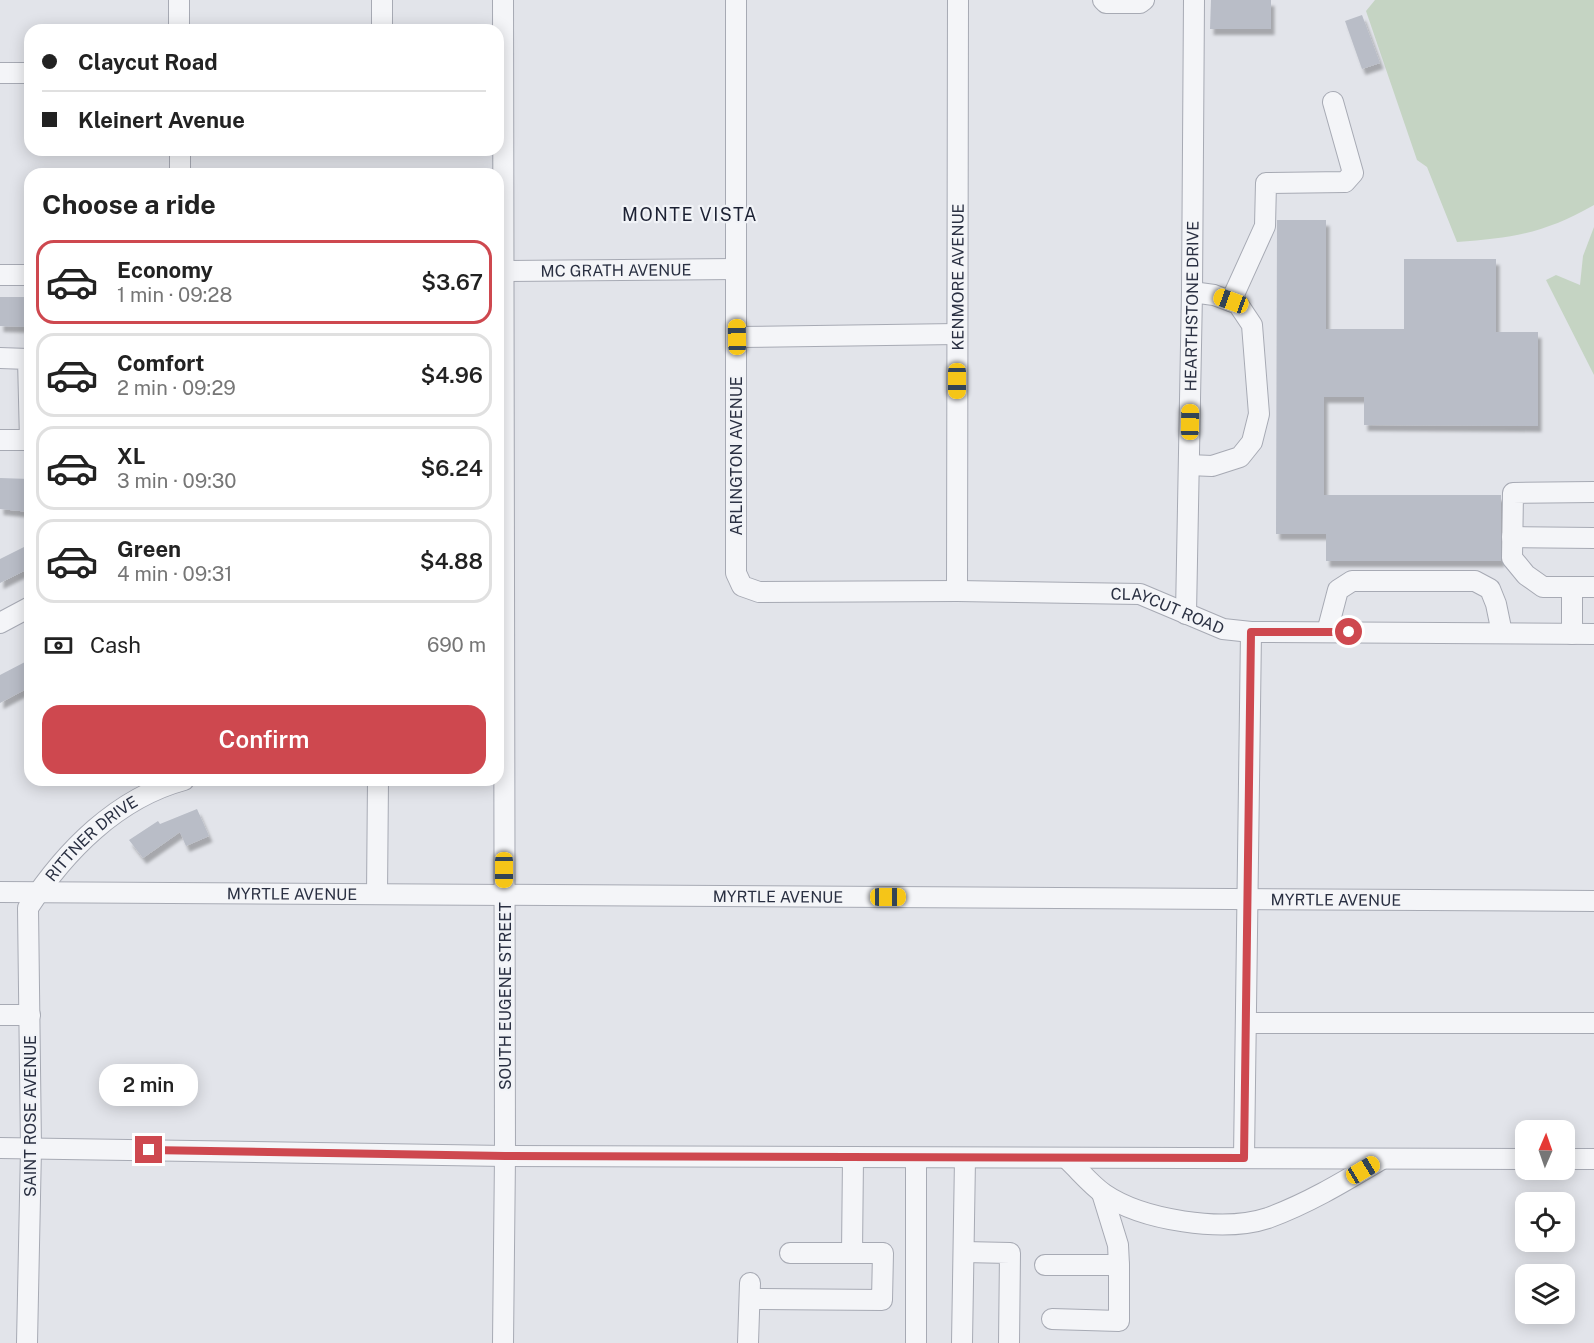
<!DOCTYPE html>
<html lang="en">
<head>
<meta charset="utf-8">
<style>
	body { margin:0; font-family:"Public Sans",sans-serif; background:#f2f2f2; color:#222; height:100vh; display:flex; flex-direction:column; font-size:22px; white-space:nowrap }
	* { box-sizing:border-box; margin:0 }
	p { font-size:20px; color:#767676 }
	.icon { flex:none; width:33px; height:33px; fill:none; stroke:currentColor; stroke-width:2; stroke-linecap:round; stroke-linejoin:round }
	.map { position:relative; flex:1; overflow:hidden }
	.details { position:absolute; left:24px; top:168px; width:480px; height:618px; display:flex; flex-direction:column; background:#fff; border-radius:18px; box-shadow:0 3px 15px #0003 }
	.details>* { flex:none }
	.top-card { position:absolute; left:24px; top:24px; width:480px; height:132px; border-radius:18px; box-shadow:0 3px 15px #0003; display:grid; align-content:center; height:132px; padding:0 18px; background:#fff }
	.needle { width:39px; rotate:2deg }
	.buttons { position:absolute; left:1515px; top:1120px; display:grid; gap:12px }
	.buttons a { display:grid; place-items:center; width:60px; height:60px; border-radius:12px; background:#fff; box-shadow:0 3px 15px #0003; font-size:30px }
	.end { position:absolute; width:27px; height:27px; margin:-14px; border:8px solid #ce484f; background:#fff; box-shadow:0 0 0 3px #fff }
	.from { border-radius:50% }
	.bubble { position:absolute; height:42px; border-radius:18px; background:#fff; box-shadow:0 3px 15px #0003; font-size:20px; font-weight:600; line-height:42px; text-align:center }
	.car { position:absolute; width:18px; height:36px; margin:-18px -9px; border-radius:8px; box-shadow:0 0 4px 2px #0007; background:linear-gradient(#f5c518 24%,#345 0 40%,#f5c518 0 76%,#345 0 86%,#f5c518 0) }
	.top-card b { display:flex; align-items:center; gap:21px; height:57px; font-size:22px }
	.top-card b+b { border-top:2px solid #e0e0e0 }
	.top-card i { width:15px; height:15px; background:#222 }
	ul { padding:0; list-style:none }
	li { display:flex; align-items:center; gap:18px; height:84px; margin:0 12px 9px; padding:0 6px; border:3px solid #e0e0e0; border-radius:18px }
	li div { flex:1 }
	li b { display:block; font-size:22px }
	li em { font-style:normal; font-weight:600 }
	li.on { border-color:#ce484f }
	li>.icon { width:54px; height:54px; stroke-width:1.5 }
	h2 { padding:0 18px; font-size:27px; line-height:72px }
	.pay { display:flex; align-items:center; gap:15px; height:66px; padding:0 18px; font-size:22px }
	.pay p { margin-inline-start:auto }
	.action { display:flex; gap:12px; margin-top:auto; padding:12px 18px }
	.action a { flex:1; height:69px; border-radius:18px; background:#ce484f; color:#fff; font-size:24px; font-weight:600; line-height:69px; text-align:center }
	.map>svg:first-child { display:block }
	.green { fill:#c5d4c3 }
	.building { fill:#b9bdc7; filter:url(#shadow) }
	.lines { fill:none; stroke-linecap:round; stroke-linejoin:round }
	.minor-casing { stroke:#a7aab4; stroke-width:22 }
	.minor { stroke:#f4f5f8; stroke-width:20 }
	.route { stroke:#ce484f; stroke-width:8 }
	.labels { text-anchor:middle; stroke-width:4.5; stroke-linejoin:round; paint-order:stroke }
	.street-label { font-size:16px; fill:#2a3042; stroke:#f1f3f7 }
	.neighbourhood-label { font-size:18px; letter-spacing:1.5px; fill:#1c2133; stroke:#f1f3f7 }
</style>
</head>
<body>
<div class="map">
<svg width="1594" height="1343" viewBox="0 0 1594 1343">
	<defs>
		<filter id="shadow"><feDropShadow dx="3.5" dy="6" stdDeviation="1.5" flood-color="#0004"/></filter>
	</defs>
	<rect width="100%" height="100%" fill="#e2e4ea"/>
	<g class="green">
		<path d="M1375 0H1594V205C1545 233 1513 238 1457 242L1427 167 1417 160 1366 11Z"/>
		<path d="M1594 227V375L1546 280 1556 275 1580 285 1583 256Z"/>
	</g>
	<g class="building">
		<path d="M1211 0H1271V29H1210Z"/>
		<path d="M1362 15 1380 63 1362 69 1345 21Z"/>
		<path d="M1277 220H1326V329H1404V259H1496V332H1538V426L1364 425V397H1324V495H1501V561H1326V534H1276Z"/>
		<path d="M0 297H30V327L0 326Z"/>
		<path d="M0 478 30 479V512L0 509Z"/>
		<path d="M30 544V568L0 583V559Z"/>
		<path d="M25 662 30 671V687L0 703V675Z"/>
		<path d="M197 809 209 836 186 846 180 832 143 858 129 840 158 821 160 824Z"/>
	</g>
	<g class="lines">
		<defs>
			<g id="minor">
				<path id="s1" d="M736 0V573L742 586 759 592 957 591 1140 594 1223 629 1251 632 1594 634"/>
				<path d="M1103 0 1106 3H1140L1144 0"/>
				<path d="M179 30V0"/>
				<path d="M382 30V0"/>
				<path d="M0 73H30"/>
				<path d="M180 150V174"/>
				<path id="s2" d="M498 271 736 269"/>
				<path d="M0 275H30"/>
				<path d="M1231 301 1265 226 1266 183 1345 182 1353 173 1333 102"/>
				<path d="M737 337 957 334"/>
				<path d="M0 358 28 359 30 440H0"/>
				<path d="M1189 465 1212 466 1240 457 1252 442 1259 414 1252 325 1238 304 1214 295 1192 292"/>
				<path d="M1594 492 1513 493 1512 558 1526 575 1543 587H1594"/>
				<path d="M1512 537 1594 538"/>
				<path id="s3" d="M957 591 958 0"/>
				<path id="s4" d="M1186 614 1192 292 1194 0"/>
				<path d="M0 623 30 607"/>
				<path d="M1327 632 1338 590 1352 581H1475L1490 589 1496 604 1502 633"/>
				<path d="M1572 634V587"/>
				<path id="s5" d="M0 892 1594 901"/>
				<path d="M377 894 378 780"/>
				<path d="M0 1015H30"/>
				<path d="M1246 1023H1594"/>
				<path d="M0 1148 505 1156 1526 1159"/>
				<path d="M916 1158V1343"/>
				<path d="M1244 1158 1251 632"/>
				<path d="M1067 1159C1079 1170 1090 1184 1104 1194 1142 1220 1223 1233 1268 1218 1309 1203 1345 1181 1382 1159"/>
				<path d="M1564 1159H1594"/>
				<path d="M964 1252 1010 1253 1009 1343"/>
				<path d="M852 1253 853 1158"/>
				<path d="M1045 1265H1119L1118 1245 1102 1193"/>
				<path d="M750 1299 882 1300 883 1253H790"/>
				<path d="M1052 1319 1119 1321V1265"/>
				<path id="s6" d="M27 1343 31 1148 28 908C65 851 117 798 184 780"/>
				<path d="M503 1343 505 1156 503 0"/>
				<path d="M748 1343 750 1283"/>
				<path d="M962 1343 965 1159"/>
			</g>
		</defs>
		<use href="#minor" class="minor-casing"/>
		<use href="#minor" class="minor"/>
	</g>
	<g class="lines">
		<path class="route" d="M149 1150 505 1156 1244 1158 1251 632H1349"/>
	</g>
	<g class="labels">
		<g class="street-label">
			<text dy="6" stroke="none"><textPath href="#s2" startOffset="118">MC GRATH AVENUE</textPath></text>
			<text dy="6" stroke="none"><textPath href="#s3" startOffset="314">KENMORE AVENUE</textPath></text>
			<text dy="6" stroke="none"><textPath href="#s4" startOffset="308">HEARTHSTONE DRIVE</textPath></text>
			<text transform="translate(736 456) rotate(-90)" y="6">ARLINGTON AVENUE</text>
			<text dy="6" stroke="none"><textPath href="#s1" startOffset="1017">CLAYCUT ROAD</textPath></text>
			<text dy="6" stroke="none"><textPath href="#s6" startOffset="530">RITTNER DRIVE</textPath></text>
			<text dy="6" stroke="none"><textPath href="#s5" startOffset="292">MYRTLE AVENUE</textPath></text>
			<text dy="6" stroke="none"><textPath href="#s5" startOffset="778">MYRTLE AVENUE</textPath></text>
			<text dy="6" stroke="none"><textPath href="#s5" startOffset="1336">MYRTLE AVENUE</textPath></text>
			<text transform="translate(505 996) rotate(-90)" y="6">SOUTH EUGENE STREET</text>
			<text transform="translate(30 1116) rotate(-90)" y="6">SAINT ROSE AVENUE</text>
		</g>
		<g class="neighbourhood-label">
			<text x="690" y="221">MONTE VISTA</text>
		</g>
	</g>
</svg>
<div class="buttons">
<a><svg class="needle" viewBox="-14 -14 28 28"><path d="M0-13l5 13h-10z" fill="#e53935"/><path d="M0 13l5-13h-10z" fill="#767676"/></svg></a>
<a><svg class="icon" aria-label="locate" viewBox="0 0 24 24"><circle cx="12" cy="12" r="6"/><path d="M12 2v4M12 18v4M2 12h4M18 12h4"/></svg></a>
<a><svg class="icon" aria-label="layers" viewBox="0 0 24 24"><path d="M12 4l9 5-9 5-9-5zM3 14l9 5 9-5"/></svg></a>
</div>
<i class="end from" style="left:1349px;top:632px"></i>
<i class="end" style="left:149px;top:1150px"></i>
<div class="bubble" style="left:99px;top:1064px;width:99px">2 min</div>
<i class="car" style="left:1231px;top:301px;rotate:290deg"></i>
<i class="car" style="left:737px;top:337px;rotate:359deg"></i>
<i class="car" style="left:957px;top:381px;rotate:180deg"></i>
<i class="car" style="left:1190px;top:422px;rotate:1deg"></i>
<i class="car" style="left:504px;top:870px;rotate:180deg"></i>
<i class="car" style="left:888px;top:897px;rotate:90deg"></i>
<i class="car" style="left:1363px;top:1170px;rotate:59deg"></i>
<div class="top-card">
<b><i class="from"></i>Claycut Road</b>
<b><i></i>Kleinert Avenue</b>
</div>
<section class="details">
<h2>Choose a ride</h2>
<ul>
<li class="on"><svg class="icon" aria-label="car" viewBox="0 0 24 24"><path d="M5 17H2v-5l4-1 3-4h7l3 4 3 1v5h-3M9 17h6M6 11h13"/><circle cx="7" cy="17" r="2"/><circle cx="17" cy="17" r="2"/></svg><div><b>Economy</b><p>1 min · 09:28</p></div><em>$3.67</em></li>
<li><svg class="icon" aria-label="car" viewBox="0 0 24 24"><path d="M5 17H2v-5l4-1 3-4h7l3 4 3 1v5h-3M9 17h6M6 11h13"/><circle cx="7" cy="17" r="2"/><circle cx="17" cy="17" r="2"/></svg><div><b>Comfort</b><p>2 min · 09:29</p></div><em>$4.96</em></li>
<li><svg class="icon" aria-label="car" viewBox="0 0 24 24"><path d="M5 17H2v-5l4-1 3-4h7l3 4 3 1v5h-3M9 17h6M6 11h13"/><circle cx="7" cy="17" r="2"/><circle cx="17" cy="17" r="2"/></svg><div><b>XL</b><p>3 min · 09:30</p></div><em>$6.24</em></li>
<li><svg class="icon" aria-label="car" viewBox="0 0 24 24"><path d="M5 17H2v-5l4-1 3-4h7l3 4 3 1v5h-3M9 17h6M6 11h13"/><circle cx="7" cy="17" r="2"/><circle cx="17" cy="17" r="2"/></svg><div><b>Green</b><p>4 min · 09:31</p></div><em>$4.88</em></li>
</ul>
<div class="pay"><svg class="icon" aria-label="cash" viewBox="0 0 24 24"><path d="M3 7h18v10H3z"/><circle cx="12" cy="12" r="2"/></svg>Cash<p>690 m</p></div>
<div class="action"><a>Confirm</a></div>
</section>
</div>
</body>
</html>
